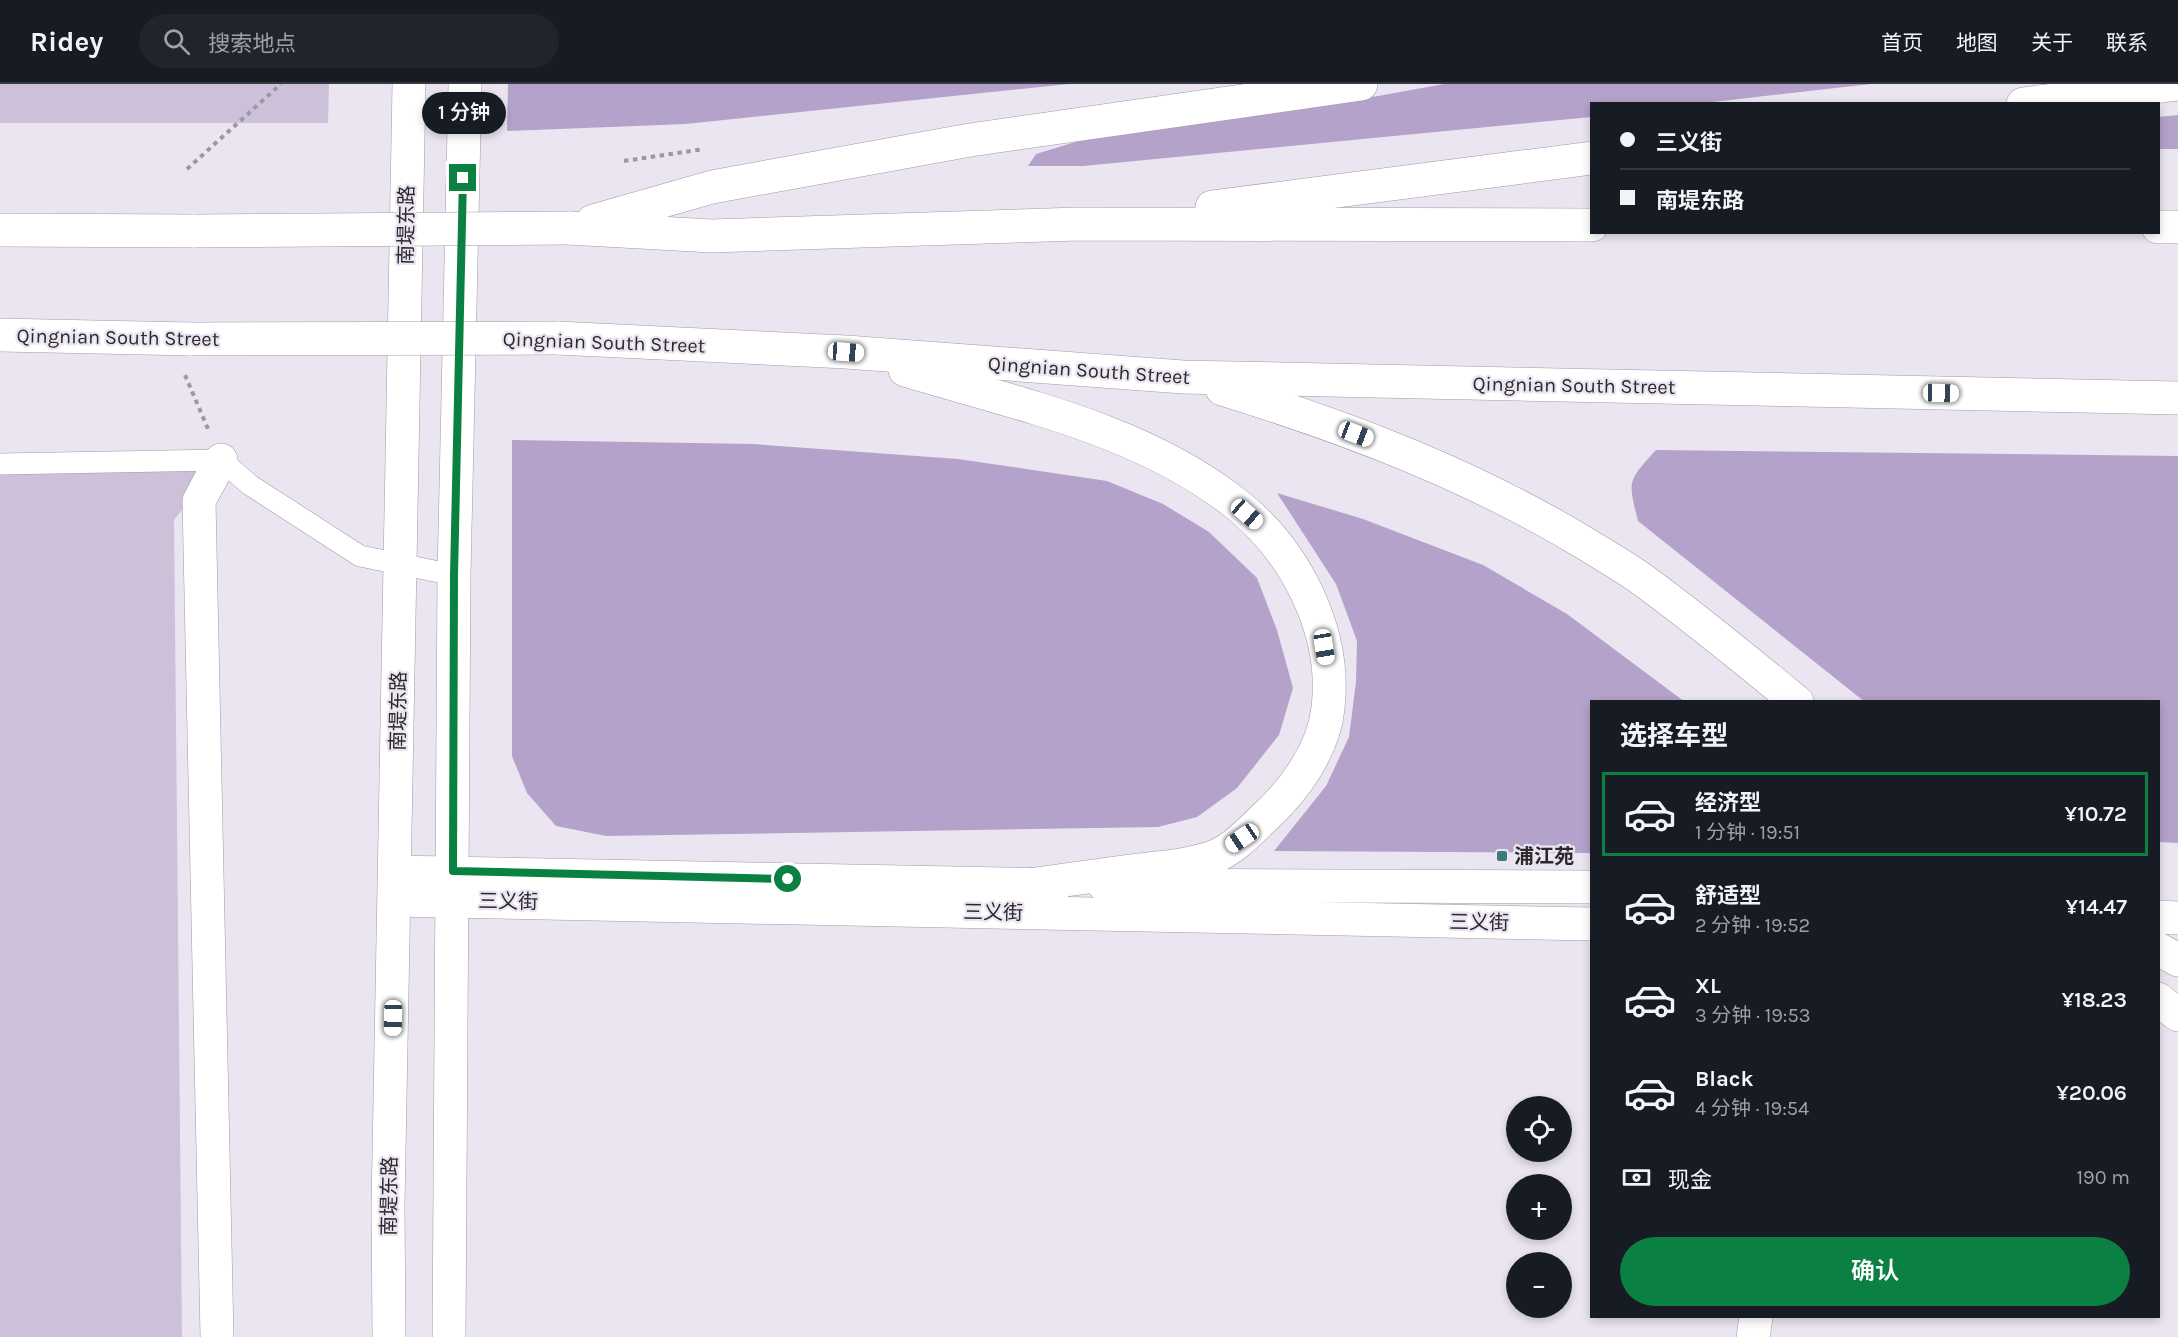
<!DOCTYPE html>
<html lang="zh">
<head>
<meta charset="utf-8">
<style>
	body { margin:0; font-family:Karla,"Noto Sans SC",sans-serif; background:#20242c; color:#f1f3f6; height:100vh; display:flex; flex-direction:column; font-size:22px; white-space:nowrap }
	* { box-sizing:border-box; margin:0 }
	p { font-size:20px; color:#9ea1a6 }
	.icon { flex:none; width:33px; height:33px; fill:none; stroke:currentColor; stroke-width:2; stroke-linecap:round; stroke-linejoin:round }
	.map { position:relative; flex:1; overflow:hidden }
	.panel { position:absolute; left:1590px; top:616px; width:570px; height:618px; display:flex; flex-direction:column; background:#171b24; border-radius:0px; box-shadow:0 3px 9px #0003 }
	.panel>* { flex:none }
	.top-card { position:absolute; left:1590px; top:18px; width:570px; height:132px; border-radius:0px; box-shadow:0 3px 9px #0003; display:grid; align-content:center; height:132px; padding:0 30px; background:#171b24 }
	.buttons { position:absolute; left:1506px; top:1012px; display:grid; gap:12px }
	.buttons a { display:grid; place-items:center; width:66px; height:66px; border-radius:50%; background:#171b24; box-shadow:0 3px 9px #0003; font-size:30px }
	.end { position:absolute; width:27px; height:27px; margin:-14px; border:8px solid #0b8043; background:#fff; box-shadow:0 0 0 3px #fff }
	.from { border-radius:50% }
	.bubble { position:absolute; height:42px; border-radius:21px; background:#171b24; box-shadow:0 3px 9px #0003; font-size:20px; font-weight:600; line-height:42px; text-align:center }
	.car { position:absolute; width:18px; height:36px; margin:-18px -9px; border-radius:8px; box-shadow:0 0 4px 2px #0007; background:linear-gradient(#fff 24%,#345 0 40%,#fff 0 76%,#345 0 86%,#fff 0) }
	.top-card b { display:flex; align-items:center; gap:21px; height:57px; font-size:22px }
	.top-card b+b { border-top:2px solid #363941 }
	.top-card i { width:15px; height:15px; background:#f1f3f6 }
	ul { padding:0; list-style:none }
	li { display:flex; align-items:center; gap:18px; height:84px; margin:0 12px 9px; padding:0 18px; border:3px solid transparent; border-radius:0px }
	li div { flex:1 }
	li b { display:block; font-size:22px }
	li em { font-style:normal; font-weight:600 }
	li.on { border-color:#0b8043 }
	li>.icon { width:54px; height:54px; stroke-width:1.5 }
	h2 { padding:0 30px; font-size:27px; line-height:72px }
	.pay { display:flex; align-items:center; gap:15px; height:66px; padding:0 30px; font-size:22px }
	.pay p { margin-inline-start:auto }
	.primary-button { display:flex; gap:12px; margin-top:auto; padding:12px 30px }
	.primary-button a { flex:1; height:69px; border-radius:36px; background:#0b8043; color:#fff; font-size:24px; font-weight:600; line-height:69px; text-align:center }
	header { display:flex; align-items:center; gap:36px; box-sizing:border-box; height:84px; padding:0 30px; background:#171b24; border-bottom:2px solid #363941 }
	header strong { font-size:28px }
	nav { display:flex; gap:33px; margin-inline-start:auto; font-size:21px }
	.search { width:420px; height:54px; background:#20242c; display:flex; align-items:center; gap:15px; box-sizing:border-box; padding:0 21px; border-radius:33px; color:#9ea1a6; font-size:22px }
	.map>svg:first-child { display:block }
	.green { fill:#cdc1da }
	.forest { fill:#b5a2ca }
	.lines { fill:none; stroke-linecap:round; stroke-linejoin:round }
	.service-casing { stroke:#9f9aa4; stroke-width:22 }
	.minor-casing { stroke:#9f9aa4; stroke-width:34 }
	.tertiary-casing { stroke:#9f9aa4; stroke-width:34 }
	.secondary-casing { stroke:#9f9aa4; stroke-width:34 }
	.primary-casing { stroke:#9f9aa4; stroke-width:34 }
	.trunk-casing { stroke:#9f9aa4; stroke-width:34 }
	.path { stroke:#9c98a1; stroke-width:4; stroke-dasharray:4.5 4.5; stroke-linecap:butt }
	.service { stroke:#fff; stroke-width:21 }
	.minor { stroke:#fff; stroke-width:33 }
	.tertiary { stroke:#fff; stroke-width:33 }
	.secondary { stroke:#fff; stroke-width:33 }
	.primary { stroke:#fff; stroke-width:33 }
	.trunk { stroke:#fff; stroke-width:33 }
	.trunk-bridge-casing { stroke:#9f9aa4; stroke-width:34; stroke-linecap:butt }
	.trunk-bridge { stroke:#fff; stroke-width:33 }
	.route { stroke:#0b8043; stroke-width:8 }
	.poi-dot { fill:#377d75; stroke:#eae5f0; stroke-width:2 }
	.labels { text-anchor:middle; stroke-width:4.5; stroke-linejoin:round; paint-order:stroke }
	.street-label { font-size:20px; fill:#2b292d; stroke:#eae5f0 }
	.poi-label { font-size:20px; font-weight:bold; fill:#2b292d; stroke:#eae5f0; text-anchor:start }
</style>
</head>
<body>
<header>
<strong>Ridey</strong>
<div class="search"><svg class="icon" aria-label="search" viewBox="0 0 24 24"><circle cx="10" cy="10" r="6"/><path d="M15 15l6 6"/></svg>搜索地点</div>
<nav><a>首页</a><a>地图</a><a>关于</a><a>联系</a></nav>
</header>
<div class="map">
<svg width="2178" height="1253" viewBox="0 0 2178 1253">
	<rect width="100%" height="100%" fill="#eae5f0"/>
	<g class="green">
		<path d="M0 0H329L328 39H0Z"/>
		<path d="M221 376 174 436 182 1253H0V380Z"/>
	</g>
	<g class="forest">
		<path d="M508 0H1069L686 40 507 47Z"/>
		<path d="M1444 0H1871L1704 19 1592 20 1591 33 1083 82H1028L1036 70 1095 52 1378 12Z"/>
		<path d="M2178 31V65H2159V33Z"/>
		<path d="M512 356 753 360 958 375 1107 397 1163 420 1209 448 1257 494 1277 546 1293 604 1279 651 1237 704 1197 733 1158 743 606 752 556 742 527 709 512 672Z"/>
		<path d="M1656 366 2178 372V759L2159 758 2158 618H1865L1638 437C1628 396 1627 398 1656 366Z"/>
		<path d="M1277 409 1363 435 1483 481 1567 530 1685 618H1592L1591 769 1274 767 1326 702 1349 653 1356 598 1357 557 1336 500Z"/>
	</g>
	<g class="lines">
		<defs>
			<path id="service" d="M0 380 221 376 250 401 360 472 454 491"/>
			<g id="minor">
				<path d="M217 1253 199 417 221 376"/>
				<path d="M1753 1253 1756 1233"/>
			</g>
			<g id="tertiary">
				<path d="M395 788 1056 801"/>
				<path d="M1104 801 1592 803"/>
				<path d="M395 816 1592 840"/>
				<path d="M2158 833 2178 834"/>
			</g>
			<g id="secondary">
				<path d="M389 1253 388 1122 409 0"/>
				<path d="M449 1253 454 491 465 0"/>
			</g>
			<g id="primary">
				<path d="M2158 865 2178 876"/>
				<path d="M2158 915 2178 931"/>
			</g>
			<g id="trunk">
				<path d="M2023 20 2176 0"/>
				<path d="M1212 123 1592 74"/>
				<path d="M593 137 712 103 970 56 1361 0"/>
				<path d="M2158 143H2178"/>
				<path d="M568 144 712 152 1078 140 1592 141"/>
				<path d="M0 146 194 147"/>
				<path d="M0 251 191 255"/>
				<path d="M557 254 846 268 1183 293 2178 314"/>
				<path d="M905 286C1017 320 1141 345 1235 419 1295 466 1337 547 1328 624 1324 665 1295 705 1266 732 1251 746 1235 764 1216 772 1192 781 1165 783 1139 786 1102 791 1065 796 1028 801"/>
				<path d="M1222 305C1349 344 1472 391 1586 460 1604 471 1623 482 1640 494 1694 533 1746 576 1797 618"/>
			</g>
		</defs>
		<use href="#service" class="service-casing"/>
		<use href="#minor" class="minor-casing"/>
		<use href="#tertiary" class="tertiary-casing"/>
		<use href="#secondary" class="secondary-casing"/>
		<use href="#primary" class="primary-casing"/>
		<use href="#trunk" class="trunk-casing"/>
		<g class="path">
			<path d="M624 77 704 65"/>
			<path d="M187 85 281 0"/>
			<path d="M185 291 208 345"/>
		</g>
		<use href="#service" class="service"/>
		<use href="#minor" class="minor"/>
		<use href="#tertiary" class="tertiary"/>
		<use href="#secondary" class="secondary"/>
		<use href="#primary" class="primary"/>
		<use href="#trunk" class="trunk"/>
		<defs>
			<g id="trunk-bridge">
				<path d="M194 147 568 144"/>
				<path d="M191 255 557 254"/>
			</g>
		</defs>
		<use href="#trunk-bridge" class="trunk-bridge-casing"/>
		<use href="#trunk-bridge" class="trunk-bridge"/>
	</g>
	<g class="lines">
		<path class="route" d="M463 94 454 491 453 787 788 795"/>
	</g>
	<rect class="poi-dot" x="1496" y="766" width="12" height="12" rx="3"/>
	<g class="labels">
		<g class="street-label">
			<text transform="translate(406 141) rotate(-89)" y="7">南堤东路</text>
			<text transform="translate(118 253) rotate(1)" y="7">Qingnian South Street</text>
			<text transform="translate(604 258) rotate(2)" y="7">Qingnian South Street</text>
			<text transform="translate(1089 286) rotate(4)" y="7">Qingnian South Street</text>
			<text transform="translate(1574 301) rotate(1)" y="7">Qingnian South Street</text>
			<text transform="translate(398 627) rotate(-89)" y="7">南堤东路</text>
			<text transform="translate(508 817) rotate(1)" y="7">三义街</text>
			<text transform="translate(993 828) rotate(1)" y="7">三义街</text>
			<text transform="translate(1479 838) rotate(1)" y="7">三义街</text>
			<text transform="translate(389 1112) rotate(-89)" y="7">南堤东路</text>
		</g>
		<g class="poi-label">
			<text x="1514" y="779">浦江苑</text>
		</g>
	</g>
</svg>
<div class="buttons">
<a><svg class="icon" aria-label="locate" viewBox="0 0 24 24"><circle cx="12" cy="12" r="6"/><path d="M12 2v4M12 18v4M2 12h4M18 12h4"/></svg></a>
<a>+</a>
<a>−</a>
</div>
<i class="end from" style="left:788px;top:795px"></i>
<i class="end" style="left:463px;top:94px"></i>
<div class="bubble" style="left:422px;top:8px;width:84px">1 分钟</div>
<i class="car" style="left:846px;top:268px;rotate:94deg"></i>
<i class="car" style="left:1941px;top:309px;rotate:91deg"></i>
<i class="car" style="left:1356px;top:350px;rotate:111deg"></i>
<i class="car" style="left:1247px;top:430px;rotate:131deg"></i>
<i class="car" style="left:1324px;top:563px;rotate:171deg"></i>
<i class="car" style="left:1242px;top:754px;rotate:236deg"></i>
<i class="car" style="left:393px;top:934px;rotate:181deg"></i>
<div class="top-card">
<b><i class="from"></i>三义街</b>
<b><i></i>南堤东路</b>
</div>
<section class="panel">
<h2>选择车型</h2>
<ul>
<li class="on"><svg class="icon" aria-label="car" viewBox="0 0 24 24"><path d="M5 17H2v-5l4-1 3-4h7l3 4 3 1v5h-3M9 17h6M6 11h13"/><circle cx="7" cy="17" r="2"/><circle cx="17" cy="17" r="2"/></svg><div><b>经济型</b><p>1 分钟 · 19:51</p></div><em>¥10.72</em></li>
<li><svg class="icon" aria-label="car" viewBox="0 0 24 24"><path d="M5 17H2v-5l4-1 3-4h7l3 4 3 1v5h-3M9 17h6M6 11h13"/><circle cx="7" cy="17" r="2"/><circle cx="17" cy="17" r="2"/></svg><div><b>舒适型</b><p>2 分钟 · 19:52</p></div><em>¥14.47</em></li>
<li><svg class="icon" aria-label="car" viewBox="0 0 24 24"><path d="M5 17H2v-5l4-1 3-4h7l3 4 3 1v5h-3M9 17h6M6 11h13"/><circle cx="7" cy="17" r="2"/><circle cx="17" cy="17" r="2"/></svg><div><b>XL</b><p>3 分钟 · 19:53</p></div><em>¥18.23</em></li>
<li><svg class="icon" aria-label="car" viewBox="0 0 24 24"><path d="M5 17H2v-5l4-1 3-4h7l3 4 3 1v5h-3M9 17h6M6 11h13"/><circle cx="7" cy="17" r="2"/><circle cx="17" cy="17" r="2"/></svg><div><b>Black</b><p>4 分钟 · 19:54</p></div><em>¥20.06</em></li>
</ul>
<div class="pay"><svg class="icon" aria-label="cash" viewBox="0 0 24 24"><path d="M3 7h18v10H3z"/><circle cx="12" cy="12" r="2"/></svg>现金<p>190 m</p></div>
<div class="primary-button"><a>确认</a></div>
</section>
</div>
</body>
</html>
